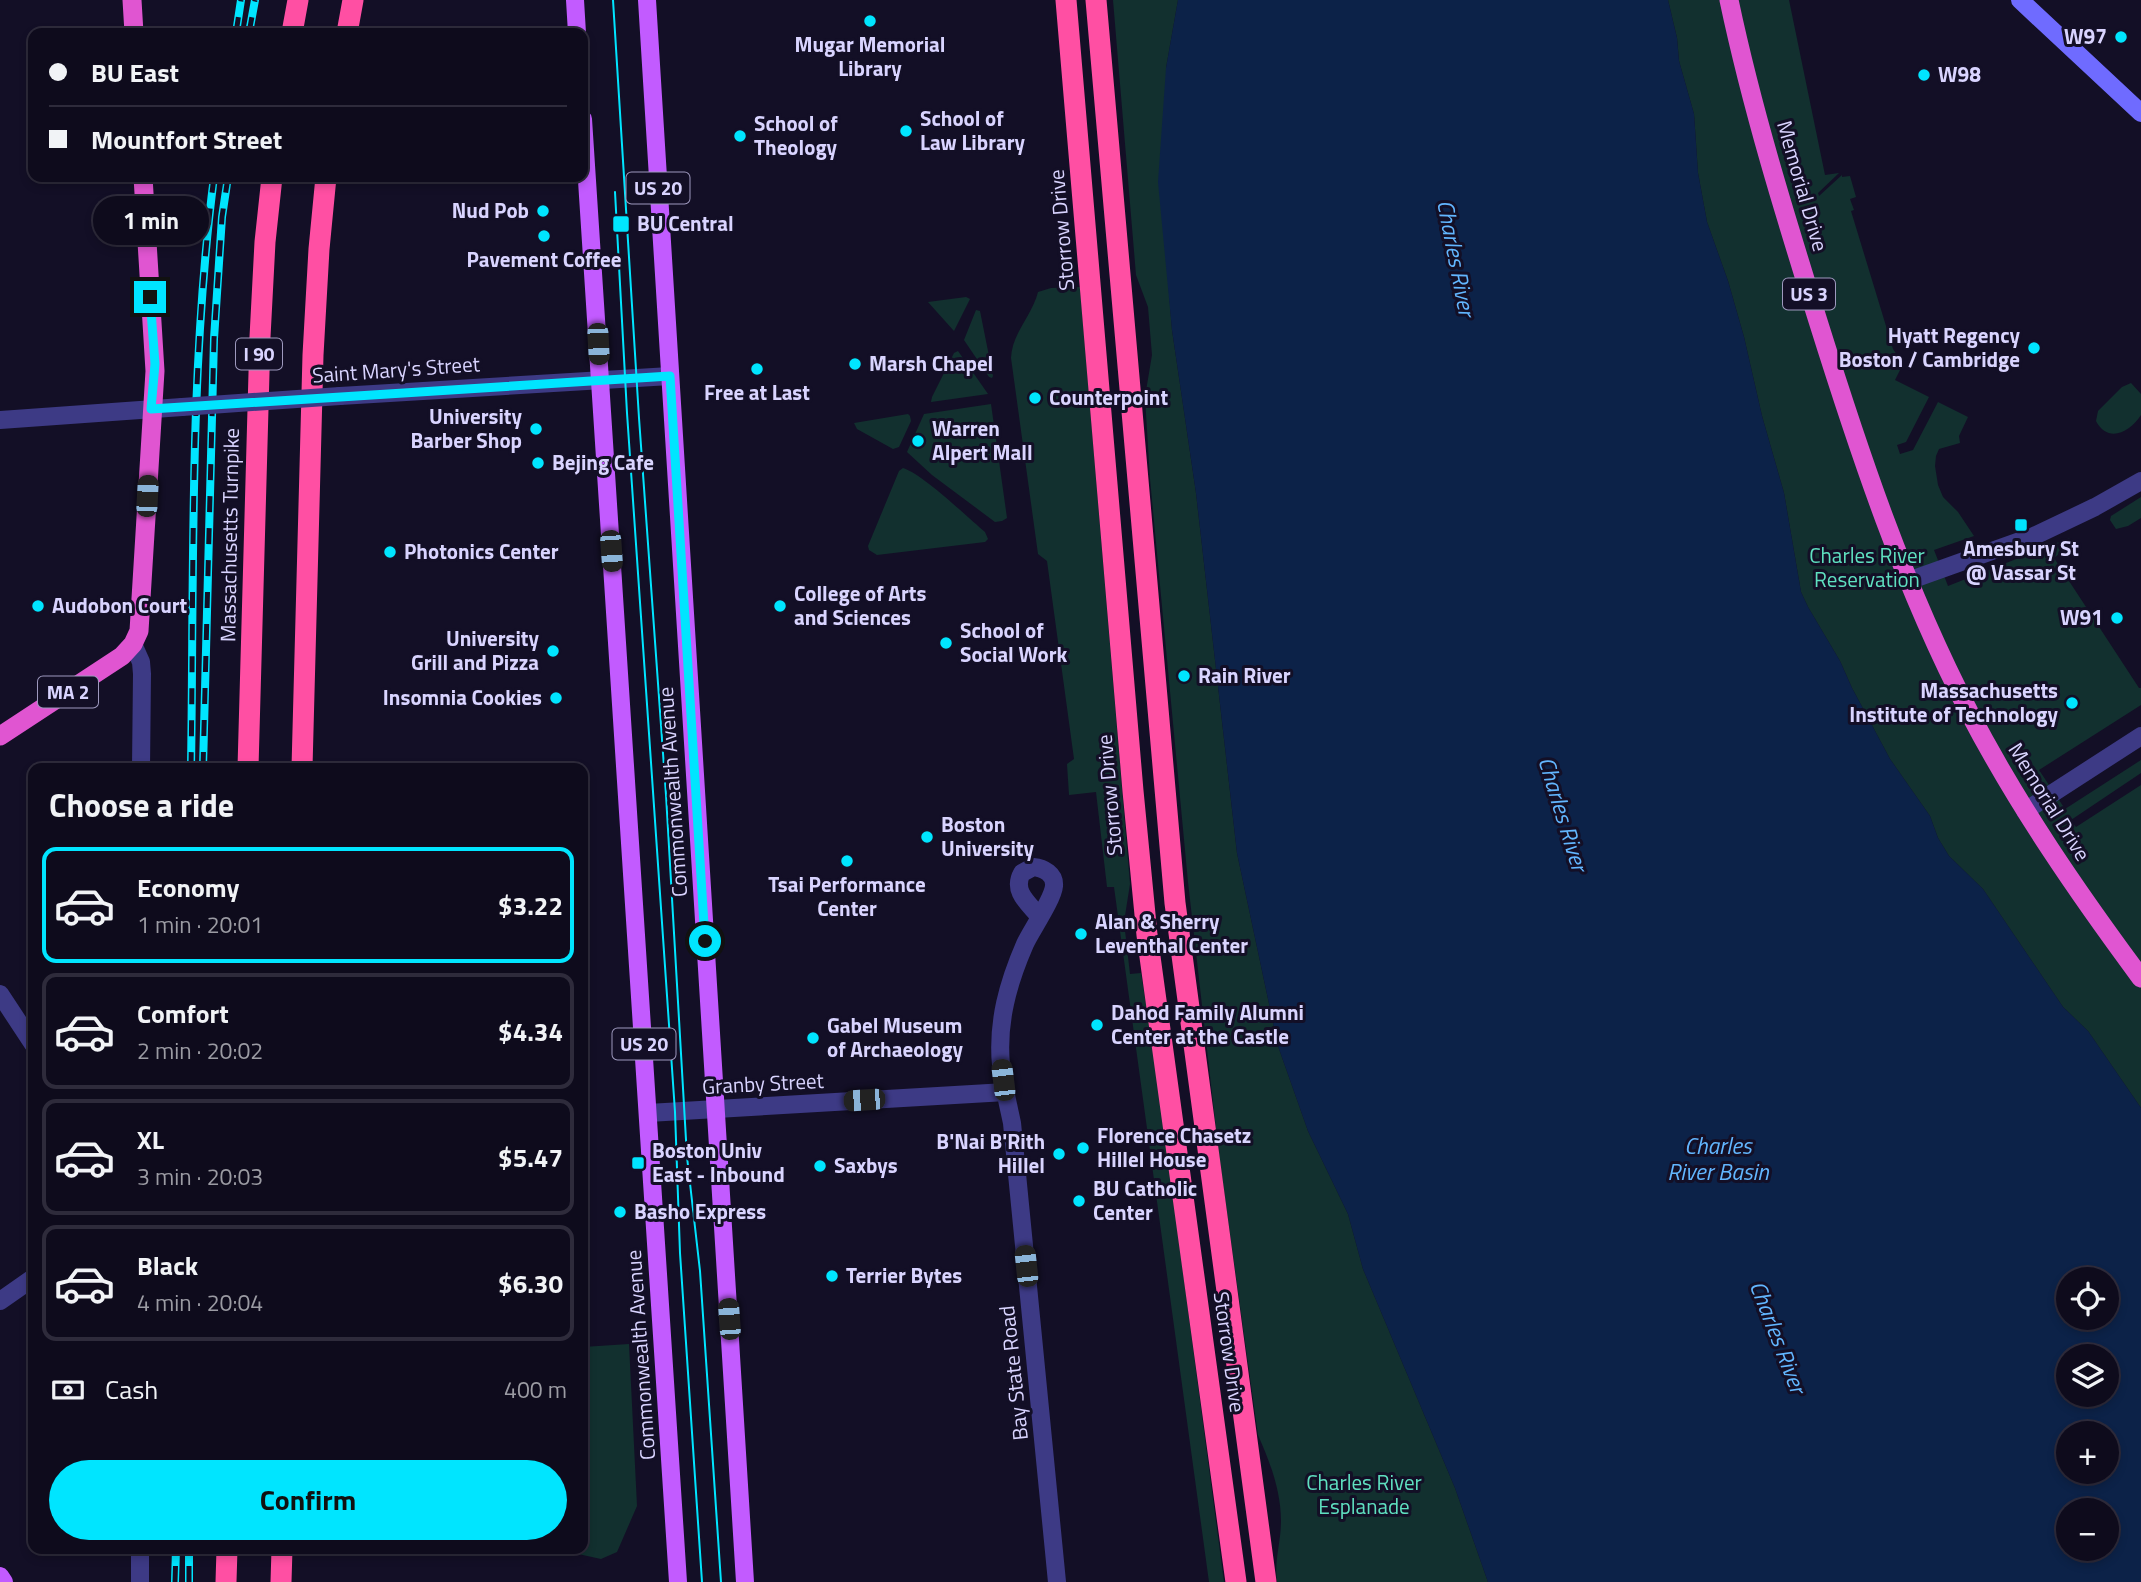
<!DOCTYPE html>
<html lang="en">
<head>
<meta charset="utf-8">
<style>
	body { margin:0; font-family:"Titillium Web",sans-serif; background:#1c1929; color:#f1f3f6; height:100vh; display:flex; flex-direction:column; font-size:26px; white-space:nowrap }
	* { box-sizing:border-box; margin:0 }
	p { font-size:23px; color:#9b9ba3 }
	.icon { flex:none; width:38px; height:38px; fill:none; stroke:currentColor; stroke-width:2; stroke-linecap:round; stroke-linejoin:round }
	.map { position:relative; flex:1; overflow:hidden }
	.side { position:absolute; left:28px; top:763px; width:560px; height:791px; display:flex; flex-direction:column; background:#0e0b1c; border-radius:14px; box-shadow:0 4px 10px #0003,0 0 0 2px #2e2b3b }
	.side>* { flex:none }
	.banner { position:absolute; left:28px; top:28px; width:560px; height:154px; border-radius:14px; box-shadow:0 4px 10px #0003,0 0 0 2px #2e2b3b; display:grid; align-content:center; height:154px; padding:0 21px; background:#0e0b1c }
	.fabs { position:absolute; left:2056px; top:1267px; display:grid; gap:14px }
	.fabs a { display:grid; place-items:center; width:63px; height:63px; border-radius:50%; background:#0e0b1c; box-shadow:0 4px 10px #0003,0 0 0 2px #2e2b3b; font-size:35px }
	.end { position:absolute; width:32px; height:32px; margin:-16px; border:9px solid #00e5ff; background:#111; box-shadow:0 0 0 4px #111 }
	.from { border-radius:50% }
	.bubble { position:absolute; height:49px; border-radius:24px; background:#0e0b1c; box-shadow:0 4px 10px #0003,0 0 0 2px #2e2b3b; font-size:23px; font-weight:700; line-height:49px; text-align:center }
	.car { position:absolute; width:21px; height:42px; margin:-21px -10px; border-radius:9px; box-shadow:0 0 5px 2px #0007; background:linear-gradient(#222 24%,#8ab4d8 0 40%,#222 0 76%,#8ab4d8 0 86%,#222 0) }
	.banner b { display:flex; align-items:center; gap:24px; height:66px; font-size:26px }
	.banner b+b { border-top:2px solid #2e2b3b }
	.banner i { width:18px; height:18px; background:#f1f3f6 }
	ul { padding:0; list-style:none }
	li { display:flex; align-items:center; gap:21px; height:116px; margin:0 14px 10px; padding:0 7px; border:4px solid #2e2b3b; border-radius:14px }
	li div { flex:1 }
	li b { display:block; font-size:26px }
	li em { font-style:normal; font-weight:700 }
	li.active { border-color:#00e5ff }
	li>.icon { width:63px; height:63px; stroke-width:1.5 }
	h2 { padding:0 21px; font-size:32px; line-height:84px }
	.pay { display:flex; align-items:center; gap:18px; height:77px; padding:0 21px; font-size:26px }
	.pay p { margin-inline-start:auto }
	.cta { display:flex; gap:14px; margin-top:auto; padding:14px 21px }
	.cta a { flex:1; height:80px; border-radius:42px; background:#00e5ff; color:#111; font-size:28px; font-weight:700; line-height:80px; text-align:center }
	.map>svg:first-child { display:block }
	.green { fill:#12302f }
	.water { fill:#0c2248; fill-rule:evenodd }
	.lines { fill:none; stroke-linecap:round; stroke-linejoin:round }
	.minor { stroke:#3d3a85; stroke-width:18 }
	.tertiary { stroke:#3d3a85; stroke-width:18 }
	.secondary { stroke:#6f6bff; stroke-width:18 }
	.primary { stroke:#c25bff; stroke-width:18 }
	.trunk { stroke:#e055d1; stroke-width:19 }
	.motorway { stroke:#ff4fa3; stroke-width:21 }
	.tram { stroke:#00e5ff; stroke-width:2 }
	.rail-casing { stroke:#00e5ff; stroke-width:8 }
	.rail { stroke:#130f26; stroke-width:5; stroke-dasharray:16; stroke-linecap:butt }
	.tertiary-bridge { stroke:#3d3a85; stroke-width:18 }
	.route { stroke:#00e5ff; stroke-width:9 }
	.poi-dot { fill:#00e5ff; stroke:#130f26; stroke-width:2.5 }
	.labels { text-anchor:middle; stroke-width:6; stroke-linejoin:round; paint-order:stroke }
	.shield { fill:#130f26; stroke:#9e99be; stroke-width:2 }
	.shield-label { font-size:19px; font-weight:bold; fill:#d9d4ff }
	.poi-label { font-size:21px; font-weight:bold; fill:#d9d4ff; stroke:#130f26; text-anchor:start }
	.street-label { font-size:21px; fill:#d9d4ff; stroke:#130f26 }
	.park-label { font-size:21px; fill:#5fe0c0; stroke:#130f26 }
	.water-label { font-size:23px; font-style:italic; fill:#62b6ff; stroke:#130f26 }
</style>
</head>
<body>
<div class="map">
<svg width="2141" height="1582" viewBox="0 0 2141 1582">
	<rect width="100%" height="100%" fill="#130f26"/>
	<g class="green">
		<path d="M1113 0H1178L1166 68 1168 281 1172 330 1196 493 1237 853 1278 1046 1308 1131 1348 1214 1363 1269 1455 1488 1488 1582H1277C1274 1561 1281 1542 1281 1521 1281 1491 1270 1462 1258 1435L1219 1155 1188 882 1150 479 1145 397 1152 355 1148 307 1136 275Z"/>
		<path d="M1668 0H1789L1825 175 1839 173 1818 193 1819 196 1842 175V177L1850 176 1856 197 1850 199 1854 210 1851 211 1893 349 1903 364 1895 380 1929 397 1906 442 1897 445 1900 454 1913 450 1938 402 1968 417 1959 436 1960 443 1939 449 1936 456 1935 466 1938 485 1943 497 1958 512 1974 536 1934 550 1948 586 2069 538 2072 544 2054 558 2139 688H2141V705L2039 770 2065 809 2141 760V773L2071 820 2076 827 2141 785V1108L2088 1031 2063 1007 1983 889 1949 856 1938 838 1930 816 1890 759 1852 688 1840 661 1808 607 1801 592 1784 493 1762 416 1744 337 1728 281 1707 222 1698 173 1694 114 1679 61 1677 38Z"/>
		<path d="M1080 287 1130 884 1124 922 1130 974 1141 973 1156 1068 1224 1582H1209L1114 887H1107L1096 792 1069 795 1067 764 1074 759 1047 561 1038 554 1011 358C1012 333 1032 316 1038 292L1051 288Z"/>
		<path d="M966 297 970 299 954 331 928 302Z"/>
		<path d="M976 310 980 311 993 376 992 378 989 377 964 340Z"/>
		<path d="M958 351 988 394 931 402 932 397 954 353Z"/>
		<path d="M2131 383 2141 394V415C2130 432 2108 444 2096 421L2098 411 2122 387Z"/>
		<path d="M991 404 1007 518 1002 521 995 522 932 475 907 452 924 414Z"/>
		<path d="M908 414 910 416 911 421 899 447 893 449 857 429 854 423Z"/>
		<path d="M903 468C924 475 966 516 985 532L988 539 985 542 877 555 869 550 868 546 899 471Z"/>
		<path d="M2141 497V518L2128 526 2116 529 2110 520 2111 516Z"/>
		<path d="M629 1344 637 1506 617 1552 601 1559 560 1550V1549H583V1347Z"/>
	</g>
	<path class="water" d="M1178 0H1668L1677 38 1679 61 1694 114 1698 173 1707 222 1728 281 1744 337 1762 416 1784 493 1801 592 1808 607 1840 661 1852 688 1890 759 1930 816 1938 838 1949 856 1983 889 2063 1007 2088 1031 2141 1108V1582H1488L1455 1488 1363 1269 1348 1214 1308 1131 1278 1046 1237 853 1196 493 1172 330 1158 182 1166 68ZM2068 1279H2107V1318H2068ZM2068 1356H2107V1395H2068ZM2068 1433H2107V1472H2068ZM2068 1510H2107V1549H2068Z"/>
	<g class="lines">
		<g class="minor">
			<path d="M1908 581 2034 536 2095 507 2141 481"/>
			<path d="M133 644 141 662 142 674 141 768"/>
			<path d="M2025 811 2141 736"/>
			<path d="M1039 916C1028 903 1012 891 1022 873L1033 867C1044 868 1055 874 1054 886 1053 899 1031 931 1025 944 1008 983 997 1022 1001 1065 1003 1084 1008 1104 1012 1123L1057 1582"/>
			<path d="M0 994 33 1044"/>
			<path d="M648 1113 1006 1092"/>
			<path d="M0 1301 33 1278"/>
			<path d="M140 1582V1549"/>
		</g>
		<g class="tertiary">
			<path d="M340 396 670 376"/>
			<path d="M0 420 182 407"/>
		</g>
		<path class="secondary" d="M2020 0 2141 113"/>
		<g class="primary">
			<path d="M575 0 577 33"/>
			<path d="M647 0 745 1582"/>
			<path d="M583 119 678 1582"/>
			<path d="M0 1576 4 1582"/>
		</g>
		<g class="trunk">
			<path d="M132 0 134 33"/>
			<path d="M1729 0C1752 109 1785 215 1818 321 1860 455 1904 587 1969 712 2018 806 2078 893 2141 978"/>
			<path d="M0 736 122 656 133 644 139 631 155 371 143 177"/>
		</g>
		<g class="motorway">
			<path d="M1066 0 1133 791 1147 935 1236 1582"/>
			<path d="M1096 0 1175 903 1266 1582"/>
			<path d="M292 33 298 0"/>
			<path d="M347 33 353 0"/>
			<path d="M248 768 260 337 265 242 272 177"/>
			<path d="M302 768 313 355 319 249 326 177"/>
			<path d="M226 1582 227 1549"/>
			<path d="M281 1582 282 1549"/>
		</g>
		<g class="tram">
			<path d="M613 0 639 418 666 795 687 1157 700 1271 721 1582"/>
			<path d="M615 192 627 413 675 1112 680 1253 702 1582"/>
		</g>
		<defs>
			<g id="rail">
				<path d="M236 33 241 0"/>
				<path d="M249 33 255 0"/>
				<path d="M191 768C194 573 189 370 214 177"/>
				<path d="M203 768 214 339 222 217 228 177"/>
				<path d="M175 1582 176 1549"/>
				<path d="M189 1582V1549"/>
			</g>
		</defs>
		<use href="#rail" class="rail-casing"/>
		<use href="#rail" class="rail"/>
		<path class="tertiary-bridge" d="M182 407 340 396"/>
	</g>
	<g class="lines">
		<path class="route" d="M150 297 155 364 151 409 670 376 705 941"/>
	</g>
	<g class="poi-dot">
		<circle cx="870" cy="21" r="7"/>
		<circle cx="2121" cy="37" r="7"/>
		<circle cx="1924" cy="75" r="7"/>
		<circle cx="906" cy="131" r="7"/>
		<circle cx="740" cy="136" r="7"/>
		<circle cx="543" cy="211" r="7"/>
		<rect x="612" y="215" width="18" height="18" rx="3.5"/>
		<circle cx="544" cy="236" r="7"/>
		<circle cx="2034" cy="348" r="7"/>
		<circle cx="855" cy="364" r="7"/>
		<circle cx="757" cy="369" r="7"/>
		<circle cx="1035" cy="398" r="7"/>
		<circle cx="536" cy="429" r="7"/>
		<circle cx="918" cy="441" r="7"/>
		<circle cx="538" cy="463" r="7"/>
		<rect x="2014" y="518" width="14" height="14" rx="3.5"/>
		<circle cx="390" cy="552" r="7"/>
		<circle cx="38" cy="606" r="7"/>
		<circle cx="780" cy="606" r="7"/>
		<circle cx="2117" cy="618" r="7"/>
		<circle cx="946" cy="643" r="7"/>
		<circle cx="553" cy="651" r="7"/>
		<circle cx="1184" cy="676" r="7"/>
		<circle cx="556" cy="698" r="7"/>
		<circle cx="2072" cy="703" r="7"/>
		<circle cx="927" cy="837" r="7"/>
		<circle cx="847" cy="861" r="7"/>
		<circle cx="1081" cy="934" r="7"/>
		<circle cx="1097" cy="1025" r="7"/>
		<circle cx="813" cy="1038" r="7"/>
		<circle cx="1083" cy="1148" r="7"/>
		<circle cx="1059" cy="1154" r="7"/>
		<rect x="631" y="1156" width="14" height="14" rx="3.5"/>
		<circle cx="820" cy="1166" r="7"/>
		<circle cx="1079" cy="1201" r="7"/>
		<circle cx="620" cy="1212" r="7"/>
		<circle cx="832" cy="1276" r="7"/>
	</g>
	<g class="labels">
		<g class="shield">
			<rect x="626.5" y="172.5" width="63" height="31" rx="5"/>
			<rect x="1783" y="278.5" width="52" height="31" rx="5"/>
			<rect x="236" y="338.5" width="46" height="31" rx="5"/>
			<rect x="38" y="676.5" width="60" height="31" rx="5"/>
			<rect x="612.5" y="1028.5" width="63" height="31" rx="5"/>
		</g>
		<g class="shield-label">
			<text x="658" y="195">US 20</text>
			<text x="1809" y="301">US 3</text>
			<text x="259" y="361">I 90</text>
			<text x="68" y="699">MA 2</text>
			<text x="644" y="1051">US 20</text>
		</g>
		<g class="poi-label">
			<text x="2107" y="44" text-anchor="end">W97</text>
			<text x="870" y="52" text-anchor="middle">Mugar Memorial<tspan x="870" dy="24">Library</tspan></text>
			<text x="1938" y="82">W98</text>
			<text x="920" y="126">School of<tspan x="920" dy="24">Law Library</tspan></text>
			<text x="754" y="131">School of<tspan x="754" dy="24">Theology</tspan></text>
			<text x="529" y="218" text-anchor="end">Nud Pob</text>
			<text x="637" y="231">BU Central</text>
			<text x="544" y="267" text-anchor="middle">Pavement Coffee</text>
			<text x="2020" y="343" text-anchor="end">Hyatt Regency<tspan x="2020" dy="24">Boston / Cambridge</tspan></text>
			<text x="869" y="371">Marsh Chapel</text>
			<text x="757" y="400" text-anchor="middle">Free at Last</text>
			<text x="1049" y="405">Counterpoint</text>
			<text x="522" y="424" text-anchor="end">University<tspan x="522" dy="24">Barber Shop</tspan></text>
			<text x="932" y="436">Warren<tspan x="932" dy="24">Alpert Mall</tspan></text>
			<text x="552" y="470">Bejing Cafe</text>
			<text x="2021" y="556" text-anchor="middle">Amesbury St<tspan x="2021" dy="24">@ Vassar St</tspan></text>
			<text x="404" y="559">Photonics Center</text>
			<text x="794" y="601">College of Arts<tspan x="794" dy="24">and Sciences</tspan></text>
			<text x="52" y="613">Audobon Court</text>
			<text x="2103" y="625" text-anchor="end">W91</text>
			<text x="960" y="638">School of<tspan x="960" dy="24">Social Work</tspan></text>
			<text x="539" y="646" text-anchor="end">University<tspan x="539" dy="24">Grill and Pizza</tspan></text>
			<text x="1198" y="683">Rain River</text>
			<text x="2058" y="698" text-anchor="end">Massachusetts<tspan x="2058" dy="24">Institute of Technology</tspan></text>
			<text x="542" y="705" text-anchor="end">Insomnia Cookies</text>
			<text x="941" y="832">Boston<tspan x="941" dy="24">University</tspan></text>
			<text x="847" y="892" text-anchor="middle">Tsai Performance<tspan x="847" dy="24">Center</tspan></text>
			<text x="1095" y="929">Alan &amp; Sherry<tspan x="1095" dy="24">Leventhal Center</tspan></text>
			<text x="1111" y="1020">Dahod Family Alumni<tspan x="1111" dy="24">Center at the Castle</tspan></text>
			<text x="827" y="1033">Gabel Museum<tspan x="827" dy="24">of Archaeology</tspan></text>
			<text x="1097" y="1143">Florence Chasetz<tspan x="1097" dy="24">Hillel House</tspan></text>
			<text x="1045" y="1149" text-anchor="end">B'Nai B'Rith<tspan x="1045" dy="24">Hillel</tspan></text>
			<text x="652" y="1158">Boston Univ<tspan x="652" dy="24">East - Inbound</tspan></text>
			<text x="834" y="1173">Saxbys</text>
			<text x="1093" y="1196">BU Catholic<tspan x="1093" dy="24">Center</tspan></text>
			<text x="634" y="1219">Basho Express</text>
			<text x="846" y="1283">Terrier Bytes</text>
		</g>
		<g class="street-label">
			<text transform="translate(1802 186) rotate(74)" y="7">Memorial Drive</text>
			<text transform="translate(1062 230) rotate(-95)" y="7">Storrow Drive</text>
			<text transform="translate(396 370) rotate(-4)" y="7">Saint Mary's Street</text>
			<text transform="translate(230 535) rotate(-89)" y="7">Massachusetts Turnpike</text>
			<text transform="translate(673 792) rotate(-94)" y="7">Commonwealth Avenue</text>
			<text transform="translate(1110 795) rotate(-95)" y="7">Storrow Drive</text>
			<text transform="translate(2049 802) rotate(58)" y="7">Memorial Drive</text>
			<text transform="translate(763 1084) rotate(-3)" y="7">Granby Street</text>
			<text transform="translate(1229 1352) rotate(82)" y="7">Storrow Drive</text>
			<text transform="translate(641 1355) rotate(-94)" y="7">Commonwealth Avenue</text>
			<text transform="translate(1014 1373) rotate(-96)" y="7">Bay State Road</text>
		</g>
		<g class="park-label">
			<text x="1867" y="563">Charles River<tspan x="1867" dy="24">Reservation</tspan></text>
			<text x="1364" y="1490">Charles River<tspan x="1364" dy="24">Esplanade</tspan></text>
		</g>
		<g class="water-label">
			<text transform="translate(1456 258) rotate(79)" y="8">Charles River</text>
			<text transform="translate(1563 814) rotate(73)" y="8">Charles River</text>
			<text x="1718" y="1154">Charles<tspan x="1718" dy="26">River Basin</tspan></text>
			<text transform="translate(1778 1337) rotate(69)" y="8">Charles River</text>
		</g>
	</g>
</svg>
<div class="fabs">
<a><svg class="icon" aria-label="locate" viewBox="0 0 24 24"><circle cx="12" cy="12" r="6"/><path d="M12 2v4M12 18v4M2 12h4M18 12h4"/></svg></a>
<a><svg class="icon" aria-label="layers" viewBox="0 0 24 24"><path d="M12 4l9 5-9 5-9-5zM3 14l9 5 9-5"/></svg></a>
<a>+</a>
<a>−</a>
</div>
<i class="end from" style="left:705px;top:941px"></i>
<i class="end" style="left:150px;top:297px"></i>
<div class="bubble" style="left:93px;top:196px;width:116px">1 min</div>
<i class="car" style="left:598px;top:344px;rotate:177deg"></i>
<i class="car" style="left:147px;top:496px;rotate:3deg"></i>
<i class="car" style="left:611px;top:551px;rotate:176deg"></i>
<i class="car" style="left:1003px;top:1080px;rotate:353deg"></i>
<i class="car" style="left:864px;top:1100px;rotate:266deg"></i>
<i class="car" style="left:1026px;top:1266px;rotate:354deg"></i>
<i class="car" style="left:729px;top:1319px;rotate:356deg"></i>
<div class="banner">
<b><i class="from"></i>BU East</b>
<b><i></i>Mountfort Street</b>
</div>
<section class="side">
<h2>Choose a ride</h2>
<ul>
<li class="active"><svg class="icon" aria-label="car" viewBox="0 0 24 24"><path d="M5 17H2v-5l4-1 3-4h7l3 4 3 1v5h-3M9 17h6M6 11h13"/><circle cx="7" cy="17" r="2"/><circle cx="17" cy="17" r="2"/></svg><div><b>Economy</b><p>1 min · 20:01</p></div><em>$3.22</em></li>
<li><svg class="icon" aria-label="car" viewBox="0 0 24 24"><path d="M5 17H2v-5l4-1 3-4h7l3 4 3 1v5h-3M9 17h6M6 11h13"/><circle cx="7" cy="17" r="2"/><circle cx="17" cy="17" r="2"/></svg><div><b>Comfort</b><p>2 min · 20:02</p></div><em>$4.34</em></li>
<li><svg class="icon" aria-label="car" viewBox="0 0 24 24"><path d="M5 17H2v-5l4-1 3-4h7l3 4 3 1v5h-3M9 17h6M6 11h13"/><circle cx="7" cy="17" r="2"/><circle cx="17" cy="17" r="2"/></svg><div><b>XL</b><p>3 min · 20:03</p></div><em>$5.47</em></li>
<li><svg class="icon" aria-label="car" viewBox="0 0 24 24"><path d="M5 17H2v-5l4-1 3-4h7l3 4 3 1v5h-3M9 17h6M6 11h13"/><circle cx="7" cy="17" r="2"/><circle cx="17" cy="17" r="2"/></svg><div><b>Black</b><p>4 min · 20:04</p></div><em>$6.30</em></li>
</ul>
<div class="pay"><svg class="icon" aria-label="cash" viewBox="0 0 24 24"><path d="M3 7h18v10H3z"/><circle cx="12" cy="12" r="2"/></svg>Cash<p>400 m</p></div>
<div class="cta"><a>Confirm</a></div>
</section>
</div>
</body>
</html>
